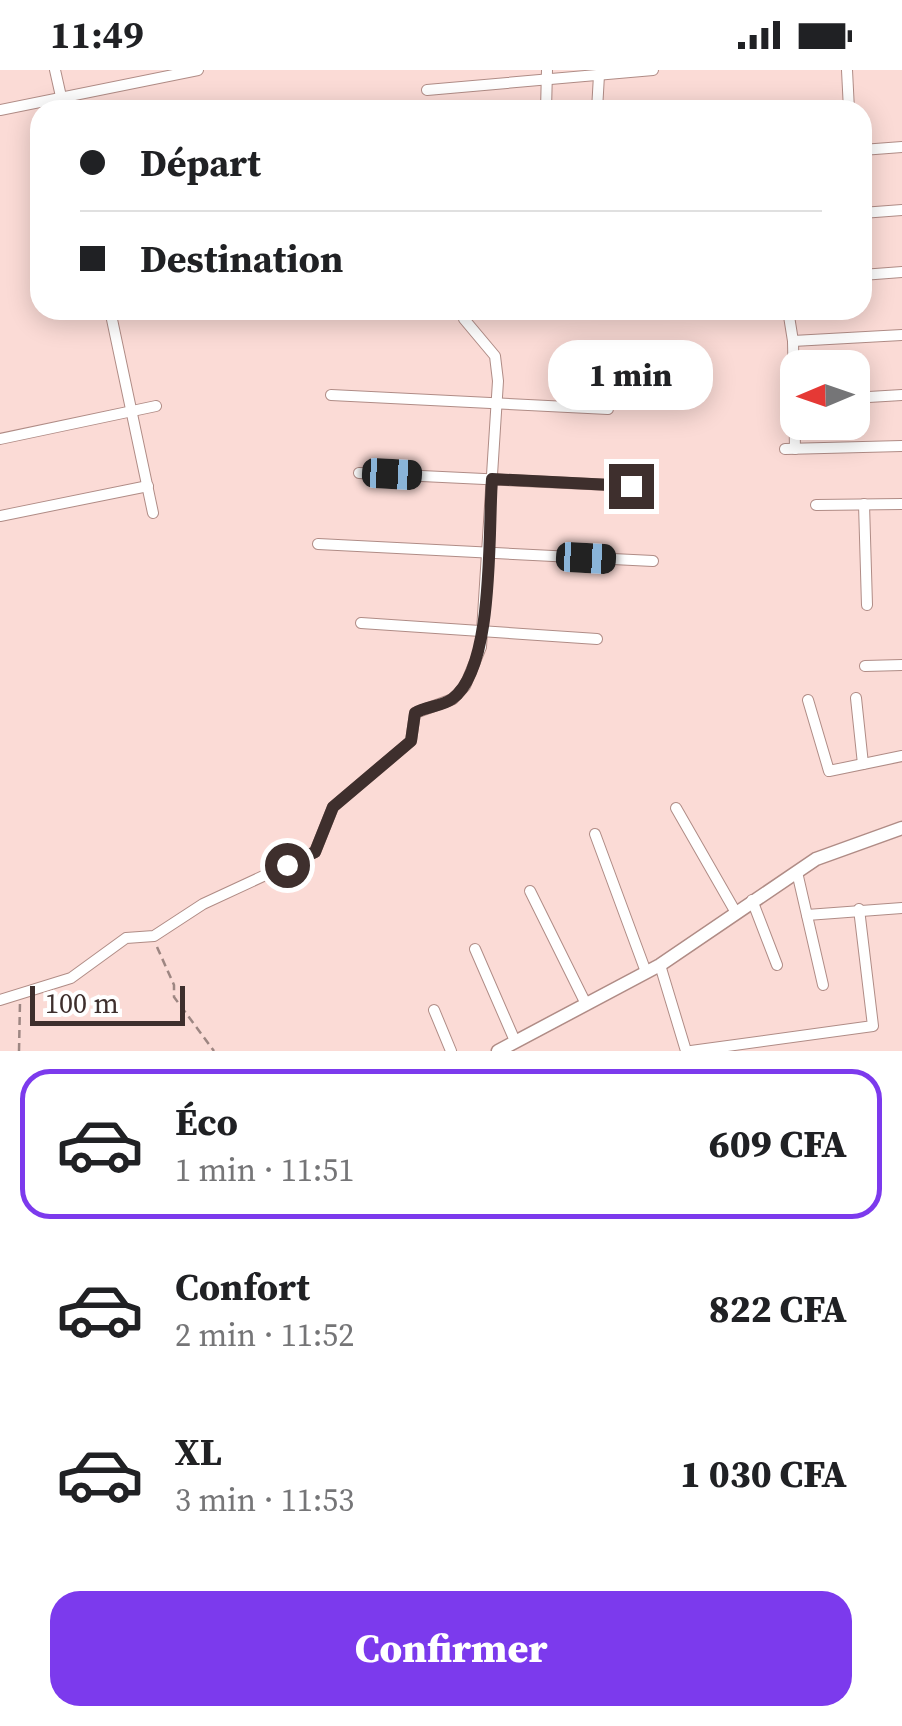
<!DOCTYPE html>
<html lang="fr">
<head>
<meta charset="utf-8">
<style>
	body { margin:0; font-family:"Source Serif 4",serif; background:#f6f6f6; color:#202124; height:100vh; display:flex; flex-direction:column; font-size:38px; white-space:nowrap }
	* { box-sizing:border-box; margin:0 }
	p { font-size:32px; color:#757577 }
	.icon { flex:none; width:55px; height:55px; fill:none; stroke:currentColor; stroke-width:2; stroke-linecap:round; stroke-linejoin:round }
	.map { position:relative; height:981px; overflow:hidden }
	.details { display:flex; flex-direction:column; background:#fff; flex:1 }
	.details>* { flex:none }
	.guide { position:absolute; left:30px; top:30px; width:842px; height:220px; border-radius:30px; box-shadow:0 5px 25px #0003; display:grid; align-content:center; height:220px; padding:0 50px; background:#fff }
	.needle { width:65px; rotate:268deg }
	.buttons { position:absolute; left:780px; top:280px; display:grid; gap:20px }
	.buttons a { display:grid; place-items:center; width:90px; height:90px; border-radius:20px; background:#fff; box-shadow:0 5px 25px #0003; font-size:50px }
	.scale { position:absolute; left:30px; bottom:25px; width:155px; box-sizing:border-box; padding-left:10px; border:5px solid #3e2f2d; border-top:0; font-size:28px; line-height:35px; white-space:nowrap; color:#3e2f2d; -webkit-text-stroke:8px #fff; paint-order:stroke }
	.end { position:absolute; width:45px; height:45px; margin:-22px; border:12px solid #3e2f2d; background:#fff; box-shadow:0 0 0 5px #fff }
	.from { border-radius:50% }
	.bubble { position:absolute; height:70px; border-radius:30px; background:#fff; box-shadow:0 5px 25px #0003; font-size:32px; font-weight:800; line-height:70px; text-align:center }
	.car { position:absolute; width:30px; height:60px; margin:-30px -15px; border-radius:12px; box-shadow:0 0 8px 2px #0007; background:linear-gradient(#222 24%,#8ab4d8 0 40%,#222 0 76%,#8ab4d8 0 86%,#222 0) }
	.guide b { display:flex; align-items:center; gap:35px; height:95px; font-size:38px }
	.guide b+b { border-top:2px solid #e0e0e0 }
	.guide i { width:25px; height:25px; background:#202124 }
	ul { padding:18px 0 0; list-style:none }
	li { display:flex; align-items:center; gap:30px; height:150px; margin:0 20px 15px; padding:0 30px; border:5px solid transparent; border-radius:30px }
	li div { flex:1 }
	li b { display:block; font-size:38px }
	li em { font-style:normal; font-weight:800 }
	li.current { border-color:#7c3aed }
	li>.icon { width:90px; height:90px; stroke-width:1.5 }
	.primary-button { display:flex; gap:20px; margin-top:auto; padding:20px 50px }
	.primary-button a { flex:1; height:115px; border-radius:30px; background:#7c3aed; color:#fff; font-size:40px; font-weight:800; line-height:115px; text-align:center }
	.status { display:flex; justify-content:space-between; align-items:center; height:70px; padding:0 50px; background:#fff; direction:ltr }
	.status svg { height:28px; fill:currentColor }
	.map>svg:first-child { display:block }
	.lines { fill:none; stroke-linecap:round; stroke-linejoin:round }
	.minor-casing { stroke:#b08c86; stroke-width:12 }
	.tertiary-casing { stroke:#b08c86; stroke-width:15 }
	.path { stroke:#9d8682; stroke-width:2.5; stroke-dasharray:8 5; stroke-linecap:butt }
	.minor { stroke:#fff; stroke-width:10 }
	.tertiary { stroke:#fff; stroke-width:12 }
	.route { stroke:#3e2f2d; stroke-width:12 }
</style>
</head>
<body>
<div class="status"><b>11:49</b><svg viewBox="0 0 49 12"><path d="M0 12V9h3v3zM5 12V6h3v6zM10 12V3h3v9zM15 12V0h3v12zM26 1h20v11H26zM47 4h2v5h-2z"/></svg></div>
<div class="map">
<svg width="902" height="981" viewBox="0 0 902 981">
	<rect width="100%" height="100%" fill="#fbdbd6"/>
	<g class="lines">
		<defs>
			<g id="minor">
				<path d="M55 0 62 31"/>
				<path d="M847 0 849 40"/>
				<path d="M427 20 653 0"/>
				<path d="M0 40 198 0"/>
				<path d="M546 40 547 0"/>
				<path d="M597 40 599 5"/>
				<path d="M862 80 902 77"/>
				<path d="M862 143 902 140"/>
				<path d="M862 205 902 202"/>
				<path d="M110 240 153 443"/>
				<path d="M788 240 793 271 795 379"/>
				<path d="M793 271 902 265"/>
				<path d="M331 325 608 339"/>
				<path d="M852 328 902 325"/>
				<path d="M0 369 156 336"/>
				<path d="M785 379 902 376"/>
				<path d="M359 403 631 416"/>
				<path d="M864 434 867 535"/>
				<path d="M816 435 902 434"/>
				<path d="M0 446 148 416"/>
				<path d="M318 474 653 491"/>
				<path d="M361 553 597 569"/>
				<path d="M865 596 902 595"/>
				<path d="M856 628 863 694"/>
				<path d="M808 630 829 701 902 686"/>
				<path d="M676 738 735 841"/>
				<path d="M595 764 646 902"/>
				<path d="M797 802 823 915"/>
				<path d="M530 821 586 934"/>
				<path d="M752 830 777 895"/>
				<path d="M807 845 902 838"/>
				<path d="M475 879 515 971"/>
				<path d="M660 895 686 981"/>
				<path d="M0 930 71 908 126 868 154 866 203 834 315 782 333 737 411 671 415 643 453 629 465 616 481 577 498 311 495 286 464 249 462 240"/>
				<path d="M434 940 451 981"/>
				<path d="M691 981 873 956 859 839"/>
			</g>
			<path id="tertiary" d="M498 981 660 895 816 789 902 758"/>
		</defs>
		<use href="#minor" class="minor-casing"/>
		<use href="#tertiary" class="tertiary-casing"/>
		<g class="path">
			<path d="M157 877 174 915V927L214 981"/>
			<path d="M19 981 20 932"/>
		</g>
		<use href="#minor" class="minor"/>
		<use href="#tertiary" class="tertiary"/>
	</g>
	<g class="lines">
		<path class="route" d="M287 795 315 782 333 737 411 671 415 643C426 636 441 637 452 629 495 599 488 460 492 409L631 416"/>
	</g>
</svg>
<div class="buttons">
<a><svg class="needle" viewBox="-14 -14 28 28"><path d="M0-13l5 13h-10z" fill="#e53935"/><path d="M0 13l5-13h-10z" fill="#757577"/></svg></a>
</div>
<div class="scale">100 m</div>
<i class="end from" style="left:287px;top:795px"></i>
<i class="end" style="left:631px;top:416px"></i>
<div class="bubble" style="left:548px;top:270px;width:165px">1 min</div>
<i class="car" style="left:392px;top:404px;rotate:93deg"></i>
<i class="car" style="left:586px;top:488px;rotate:93deg"></i>
<div class="guide">
<b><i class="from"></i>Départ</b>
<b><i></i>Destination</b>
</div>
</div>
<section class="details">
<ul>
<li class="current"><svg class="icon" aria-label="car" viewBox="0 0 24 24"><path d="M5 17H2v-5l4-1 3-4h7l3 4 3 1v5h-3M9 17h6M6 11h13"/><circle cx="7" cy="17" r="2"/><circle cx="17" cy="17" r="2"/></svg><div><b>Éco</b><p>1 min · 11:51</p></div><em>609 CFA</em></li>
<li><svg class="icon" aria-label="car" viewBox="0 0 24 24"><path d="M5 17H2v-5l4-1 3-4h7l3 4 3 1v5h-3M9 17h6M6 11h13"/><circle cx="7" cy="17" r="2"/><circle cx="17" cy="17" r="2"/></svg><div><b>Confort</b><p>2 min · 11:52</p></div><em>822 CFA</em></li>
<li><svg class="icon" aria-label="car" viewBox="0 0 24 24"><path d="M5 17H2v-5l4-1 3-4h7l3 4 3 1v5h-3M9 17h6M6 11h13"/><circle cx="7" cy="17" r="2"/><circle cx="17" cy="17" r="2"/></svg><div><b>XL</b><p>3 min · 11:53</p></div><em>1 030 CFA</em></li>
</ul>
<div class="primary-button"><a>Confirmer</a></div>
</section>
</body>
</html>
